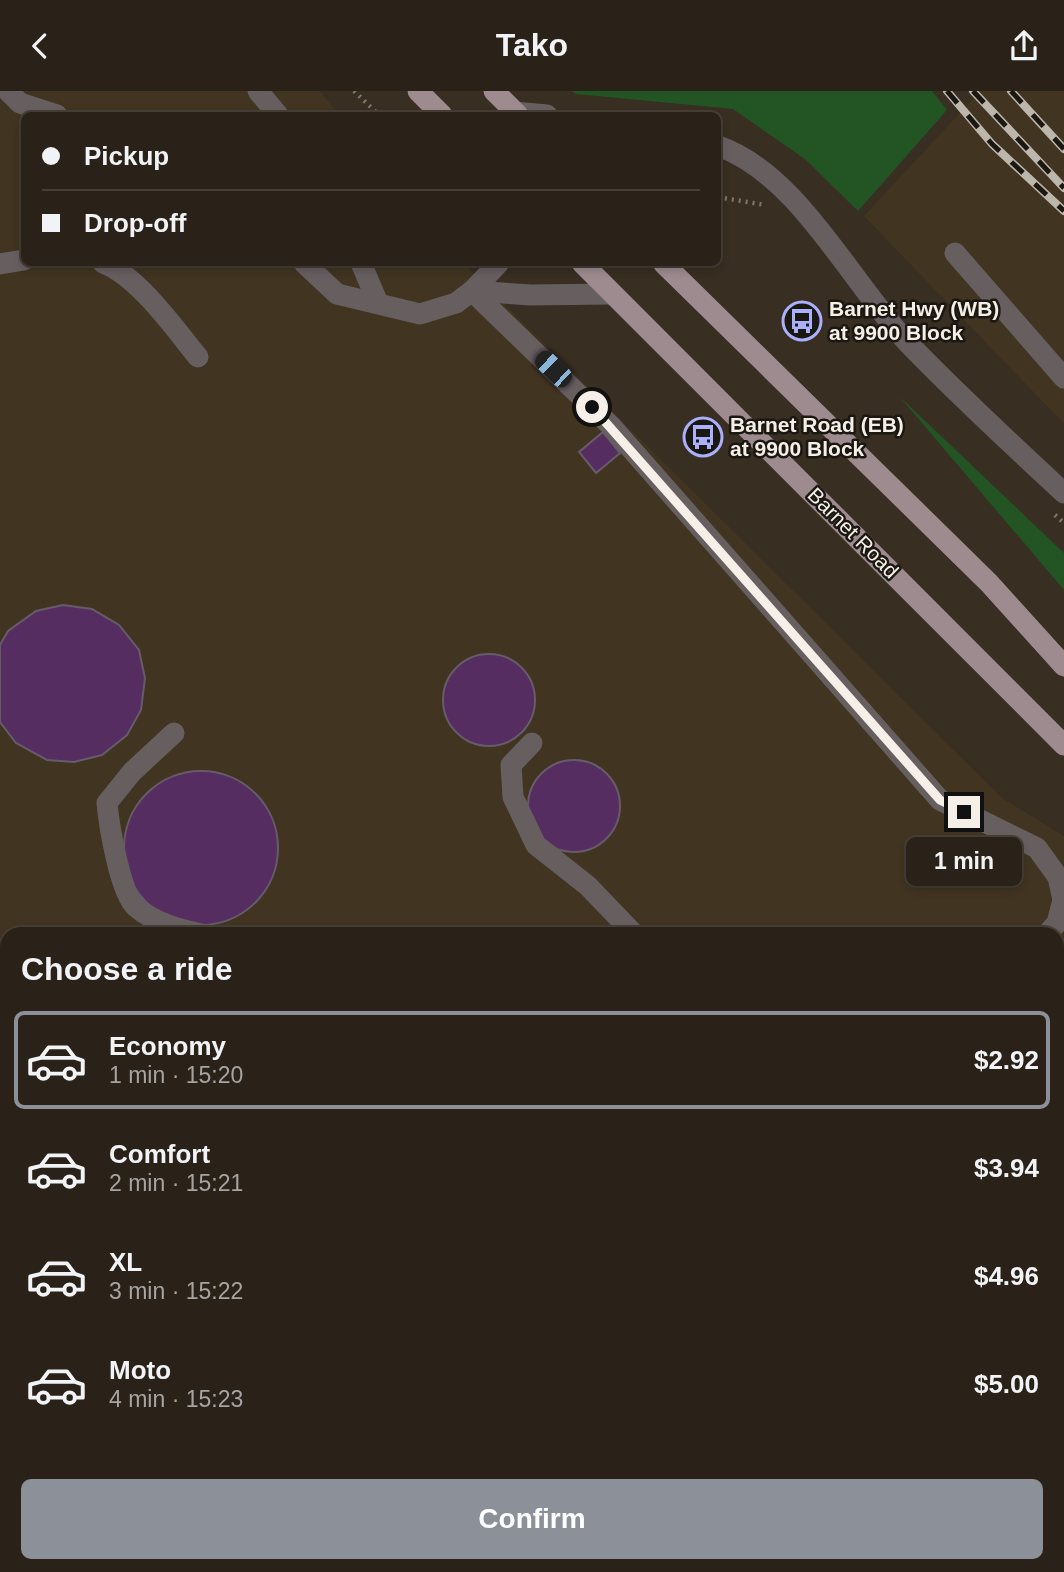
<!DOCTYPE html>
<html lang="en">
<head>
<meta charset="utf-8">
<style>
	body { margin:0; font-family:Arial,sans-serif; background:#362f26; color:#f1f3f6; height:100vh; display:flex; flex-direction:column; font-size:26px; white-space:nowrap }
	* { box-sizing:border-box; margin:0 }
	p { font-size:23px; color:#a5a4a2 }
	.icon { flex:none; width:38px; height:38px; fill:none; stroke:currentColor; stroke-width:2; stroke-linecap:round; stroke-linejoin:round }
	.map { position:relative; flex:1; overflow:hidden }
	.side { position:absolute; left:0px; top:836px; width:1064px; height:646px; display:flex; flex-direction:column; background:#2a2219; border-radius:21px 21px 0 0; box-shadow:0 4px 10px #0003,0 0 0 2px #463f38 }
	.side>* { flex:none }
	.top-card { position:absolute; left:21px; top:21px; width:700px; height:154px; border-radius:10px; box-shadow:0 4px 10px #0003,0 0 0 2px #463f38; display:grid; align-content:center; height:154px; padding:0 21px; background:#2a2219 }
	.end { position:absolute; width:32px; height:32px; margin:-16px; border:9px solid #f5efe7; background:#111; box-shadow:0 0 0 4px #111 }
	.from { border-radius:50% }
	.bubble { position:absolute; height:49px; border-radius:10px; background:#2a2219; box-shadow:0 4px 10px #0003,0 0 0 2px #463f38; font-size:23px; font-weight:600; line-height:49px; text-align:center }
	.car { position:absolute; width:21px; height:42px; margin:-21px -10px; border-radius:9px; box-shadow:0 0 5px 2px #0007; background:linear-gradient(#222 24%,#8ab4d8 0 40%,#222 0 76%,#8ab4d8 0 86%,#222 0) }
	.top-card b { display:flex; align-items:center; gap:24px; height:66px; font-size:26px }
	.top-card b+b { border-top:2px solid #463f38 }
	.top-card i { width:18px; height:18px; background:#f1f3f6 }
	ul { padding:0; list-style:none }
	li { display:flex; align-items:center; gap:21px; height:98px; margin:0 14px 10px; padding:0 7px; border:4px solid transparent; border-radius:10px }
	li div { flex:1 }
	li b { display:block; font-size:26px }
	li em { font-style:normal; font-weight:600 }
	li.on { border-color:#8c9099 }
	li>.icon { width:63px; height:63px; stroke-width:1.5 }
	h2 { padding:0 21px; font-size:32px; line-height:84px }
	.cta { display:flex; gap:14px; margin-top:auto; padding:14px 21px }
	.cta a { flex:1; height:80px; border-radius:10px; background:#8c9099; color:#fff; font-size:28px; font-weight:600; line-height:80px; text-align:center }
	header { display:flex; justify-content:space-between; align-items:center; height:91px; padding:0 21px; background:#2a2219; font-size:32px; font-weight:600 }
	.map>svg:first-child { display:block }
	.built { fill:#413421 }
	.green { fill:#235424 }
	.building { fill:#562d60; stroke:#665b69; stroke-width:2 }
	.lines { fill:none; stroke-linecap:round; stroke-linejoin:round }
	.path { stroke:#80776c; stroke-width:4.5; stroke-dasharray:2 5; stroke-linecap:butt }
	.minor { stroke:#675e60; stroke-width:21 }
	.major { stroke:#9d8b8f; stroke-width:21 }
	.rail-casing { stroke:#bdb6ac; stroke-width:8 }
	.rail { stroke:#1b1711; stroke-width:5; stroke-dasharray:16; stroke-linecap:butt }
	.route { stroke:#f5efe7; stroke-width:9 }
	.labels { text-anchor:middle; stroke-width:5; stroke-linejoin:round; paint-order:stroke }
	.poi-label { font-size:21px; font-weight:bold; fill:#f5efe7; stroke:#1b1711; text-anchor:start }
	.street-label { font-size:21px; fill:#f5efe7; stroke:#1b1711 }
</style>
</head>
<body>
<header><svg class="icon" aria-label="back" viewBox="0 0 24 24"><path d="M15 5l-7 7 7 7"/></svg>Tako<svg class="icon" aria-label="share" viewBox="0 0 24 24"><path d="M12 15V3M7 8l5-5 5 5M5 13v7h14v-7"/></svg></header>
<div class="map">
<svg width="1064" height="1481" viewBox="0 0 1064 1481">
	<rect width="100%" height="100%" fill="#382e21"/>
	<g class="built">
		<path d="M0 0H320L339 24H24V172H463L1002 707 1064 745V871L1057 872V844H7V1432L0 1445Z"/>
		<path d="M980 0H1064V333L864 125Z"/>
	</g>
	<g class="green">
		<path d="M571 0H932L947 19 858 120 806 69 733 18 576 3Z"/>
		<path d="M899 305 1064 462V499Z"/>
		<path d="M1064 924V1481H4L7 1475H1057V925Z"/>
		<path d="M0 943 7 946V1314L0 1327Z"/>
	</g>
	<g class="building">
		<path d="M603 341 620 362 596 382 579 361Z"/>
		<path d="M63 514 92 518 119 534 139 559 145 587 141 619 127 644 102 664 74 671 47 669 16 652 0 631V554L8 540 36 520Z"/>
		<circle cx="489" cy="609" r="46"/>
		<circle cx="574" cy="715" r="46"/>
		<circle cx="201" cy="757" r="77"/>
	</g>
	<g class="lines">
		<g class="path">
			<path d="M354 0 379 24"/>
			<path d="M718 106 765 114"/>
			<path d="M1055 424 1064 432"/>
			<path d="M17 1481 20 1475"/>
		</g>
		<g class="minor">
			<path d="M8 0 20 12 57 24"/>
			<path d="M258 0 278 24"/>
			<path d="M514 21 547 24"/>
			<path d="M718 55C797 82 850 190 907 251 957 303 1011 353 1064 402"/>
			<path d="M955 162 1064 287"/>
			<path d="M103 172C137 184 175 238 198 266"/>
			<path d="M304 172 337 203 420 223 456 212 472 200 499 172"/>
			<path d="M361 172 378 212"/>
			<path d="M0 173 24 169"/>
			<path d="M472 200 611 335 940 709 1037 757 1058 786 1063 809 1057 832 1046 844"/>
			<path d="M472 200 531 204 610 203"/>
			<path d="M174 642 132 681 107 712C109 734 120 802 136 816 156 833 181 839 206 844"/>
			<path d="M532 652 511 674 513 706 536 754 588 795 635 844"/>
			<path d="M0 894 7 896"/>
			<path d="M0 1363 7 1351"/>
		</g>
		<g class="major">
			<path d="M418 0 442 24"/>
			<path d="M494 0 518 24"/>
			<path d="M582 172 1064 654"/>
			<path d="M663 172 989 492 1064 575"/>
		</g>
		<defs>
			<g id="rail">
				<path d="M947 0 992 53 1064 120"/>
				<path d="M973 0 1064 97"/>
				<path d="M1011 0 1064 58"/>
			</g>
		</defs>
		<use href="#rail" class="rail-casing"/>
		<use href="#rail" class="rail"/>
	</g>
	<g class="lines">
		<path class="route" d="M592 316 940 709 964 721"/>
	</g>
	<defs>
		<symbol id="bus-ring" viewBox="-11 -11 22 22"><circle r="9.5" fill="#1b1711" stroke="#aab0fb" stroke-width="1.5"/><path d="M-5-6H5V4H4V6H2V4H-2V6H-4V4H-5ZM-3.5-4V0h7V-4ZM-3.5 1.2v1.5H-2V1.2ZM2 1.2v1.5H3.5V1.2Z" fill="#aab0fb"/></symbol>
	</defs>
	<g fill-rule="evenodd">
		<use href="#bus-ring" x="780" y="208" width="44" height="44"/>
		<use href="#bus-ring" x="681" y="324" width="44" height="44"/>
	</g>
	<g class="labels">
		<g class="poi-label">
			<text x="829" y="225">Barnet Hwy (WB)<tspan x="829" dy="24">at 9900 Block</tspan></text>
			<text x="730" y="341">Barnet Road (EB)<tspan x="730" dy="24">at 9900 Block</tspan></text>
		</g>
		<g class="street-label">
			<text transform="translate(853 442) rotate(45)" y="7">Barnet Road</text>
		</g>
	</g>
</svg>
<i class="end from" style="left:592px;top:316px"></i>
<i class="end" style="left:964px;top:721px"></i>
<div class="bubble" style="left:906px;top:746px;width:116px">1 min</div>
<i class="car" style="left:553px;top:278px;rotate:314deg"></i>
<div class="top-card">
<b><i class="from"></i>Pickup</b>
<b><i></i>Drop-off</b>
</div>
<section class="side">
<h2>Choose a ride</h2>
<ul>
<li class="on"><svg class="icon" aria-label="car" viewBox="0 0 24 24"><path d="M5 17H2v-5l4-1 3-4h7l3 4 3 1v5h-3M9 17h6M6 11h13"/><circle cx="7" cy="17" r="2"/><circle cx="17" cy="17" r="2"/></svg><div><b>Economy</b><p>1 min · 15:20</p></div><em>$2.92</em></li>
<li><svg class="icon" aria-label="car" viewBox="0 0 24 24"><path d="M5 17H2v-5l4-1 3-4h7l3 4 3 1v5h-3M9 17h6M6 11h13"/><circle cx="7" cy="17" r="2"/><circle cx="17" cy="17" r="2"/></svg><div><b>Comfort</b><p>2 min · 15:21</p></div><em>$3.94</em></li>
<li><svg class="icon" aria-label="car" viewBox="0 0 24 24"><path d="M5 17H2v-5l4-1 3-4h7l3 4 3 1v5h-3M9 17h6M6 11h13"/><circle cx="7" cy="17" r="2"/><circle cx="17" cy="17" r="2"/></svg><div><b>XL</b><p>3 min · 15:22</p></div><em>$4.96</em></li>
<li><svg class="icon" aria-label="car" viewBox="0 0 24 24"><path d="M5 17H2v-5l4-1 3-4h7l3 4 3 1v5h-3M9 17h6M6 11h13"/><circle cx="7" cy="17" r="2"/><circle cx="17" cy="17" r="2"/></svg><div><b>Moto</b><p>4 min · 15:23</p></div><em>$5.00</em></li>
</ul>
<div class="cta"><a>Confirm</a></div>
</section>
</div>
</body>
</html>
